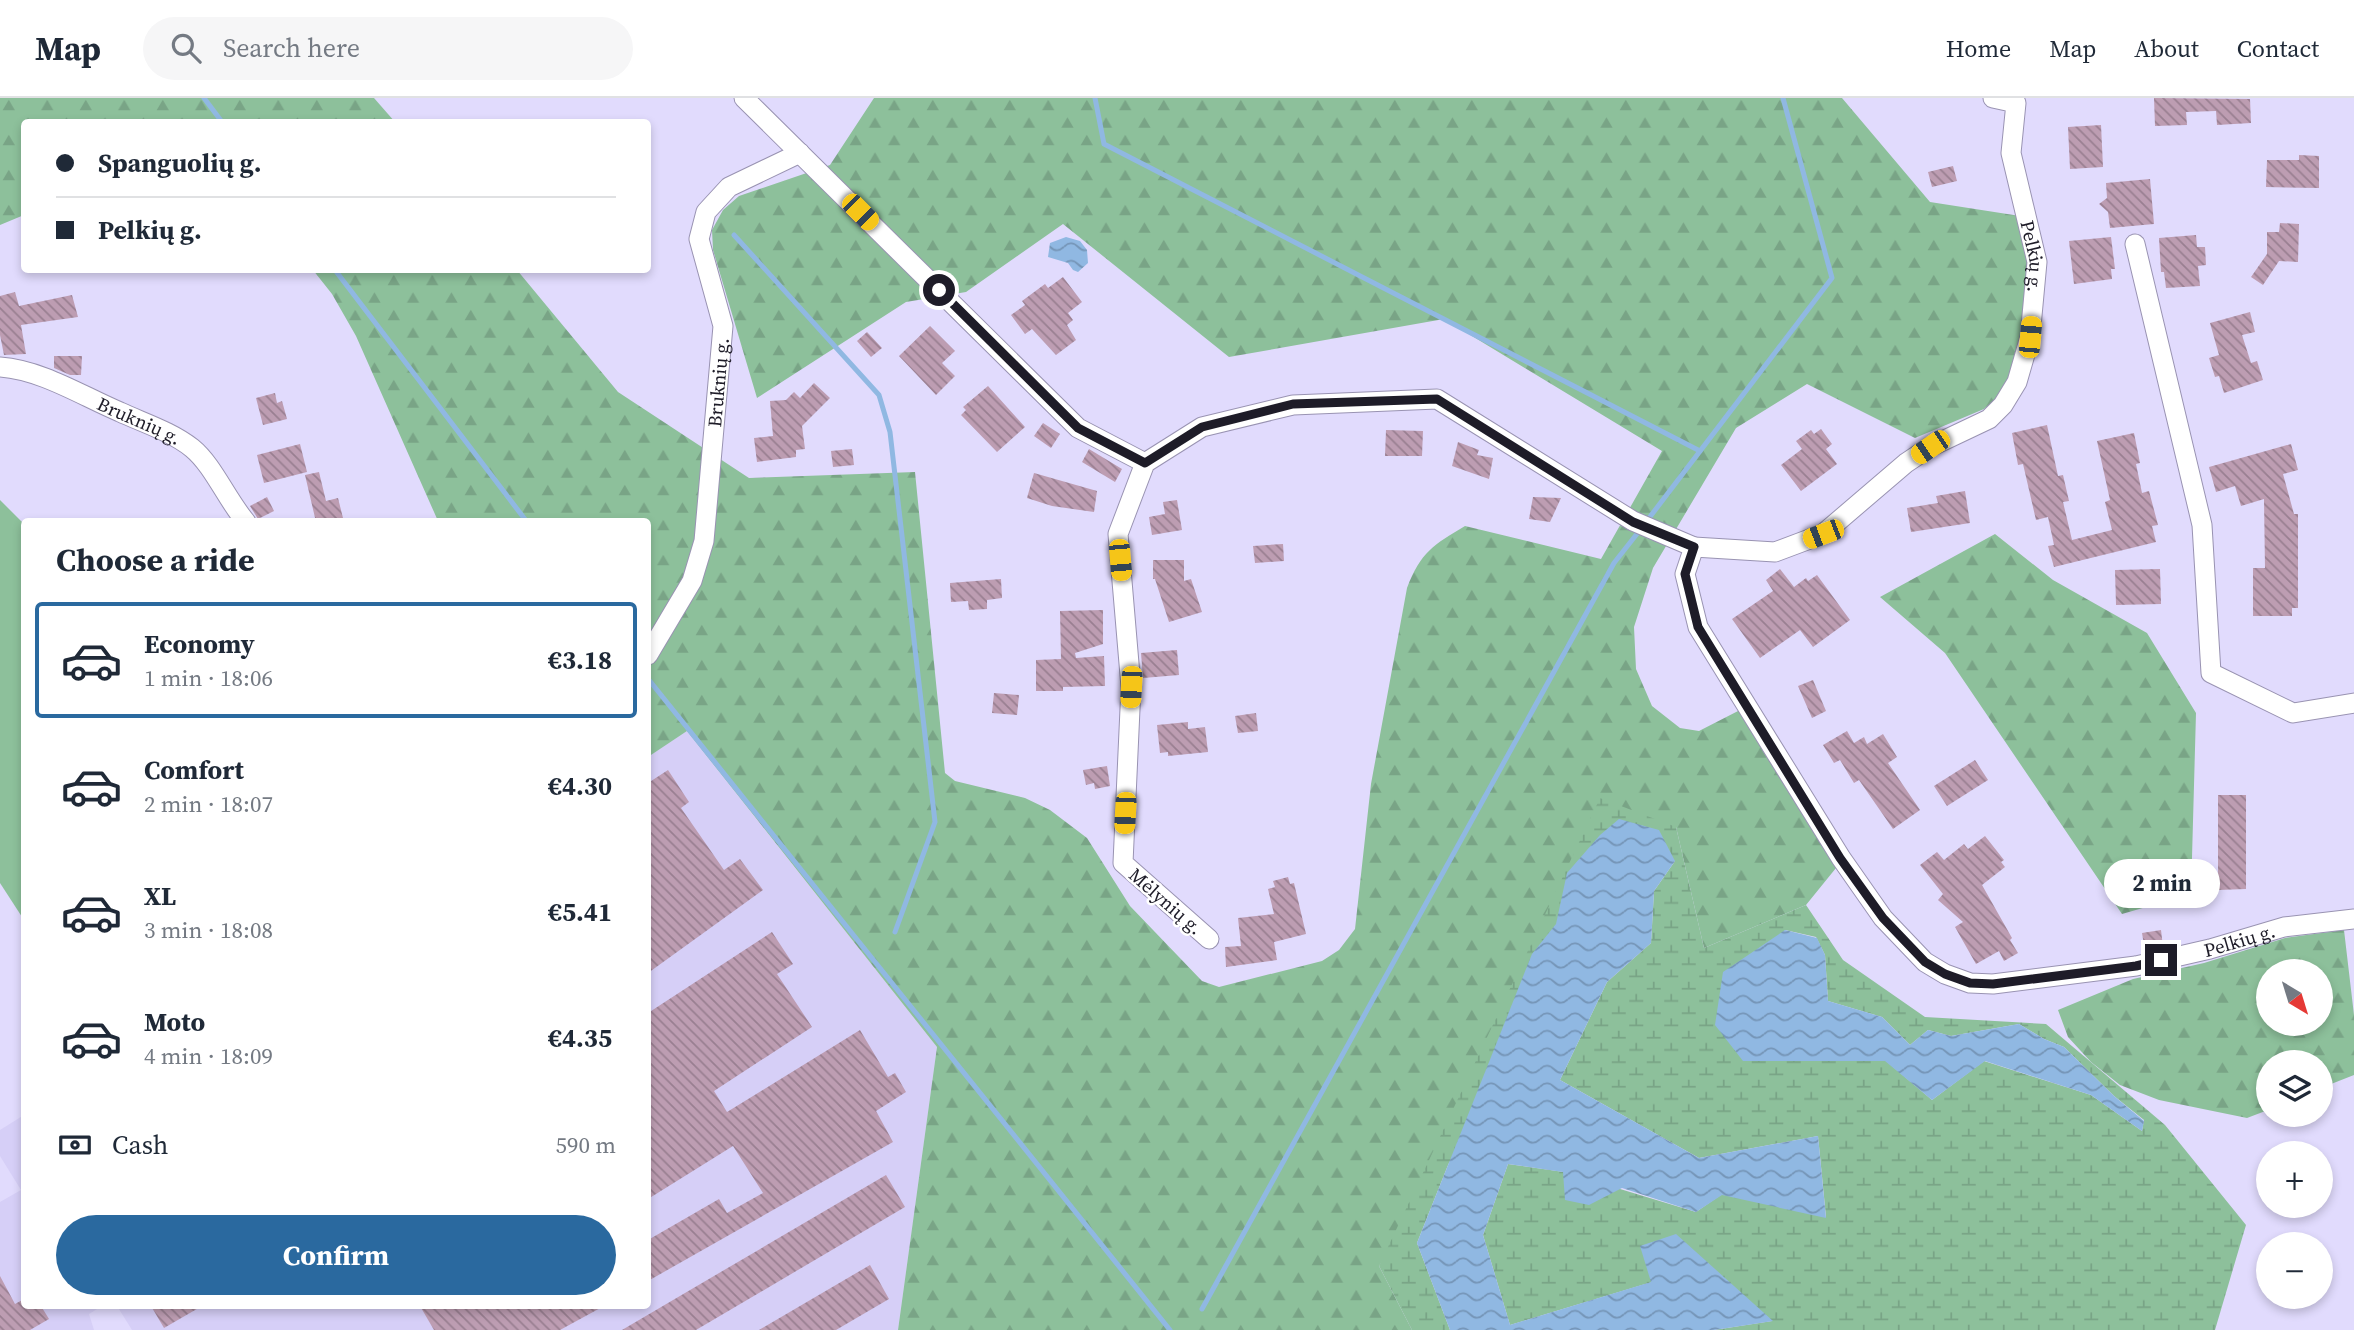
<!DOCTYPE html>
<html lang="en">
<head>
<meta charset="utf-8">
<style>
	body { margin:0; font-family:"Source Serif 4",serif; background:#f6f6f7; color:#1f2937; height:100vh; display:flex; flex-direction:column; font-size:26px; white-space:nowrap }
	* { box-sizing:border-box; margin:0 }
	p { font-size:23px; color:#747a83 }
	.icon { flex:none; width:38px; height:38px; fill:none; stroke:currentColor; stroke-width:2; stroke-linecap:round; stroke-linejoin:round }
	.map { position:relative; flex:1; overflow:hidden }
	.side { position:absolute; left:21px; top:420px; width:630px; height:791px; display:flex; flex-direction:column; background:#fff; border-radius:7px; box-shadow:0 4px 10px #0003 }
	.side>* { flex:none }
	.hud { position:absolute; left:21px; top:21px; width:630px; height:154px; border-radius:7px; box-shadow:0 4px 10px #0003; display:grid; align-content:center; height:154px; padding:0 35px; background:#fff }
	.needle { width:46px; rotate:142deg }
	.buttons { position:absolute; left:2256px; top:861px; display:grid; gap:14px }
	.buttons a { display:grid; place-items:center; width:77px; height:77px; border-radius:50%; background:#fff; box-shadow:0 4px 10px #0003; font-size:35px }
	.end { position:absolute; width:32px; height:32px; margin:-16px; border:9px solid #1e1c28; background:#fff; box-shadow:0 0 0 4px #fff }
	.from { border-radius:50% }
	.bubble { position:absolute; height:49px; border-radius:24px; background:#fff; box-shadow:0 4px 10px #0003; font-size:23px; font-weight:700; line-height:49px; text-align:center }
	.car { position:absolute; width:21px; height:42px; margin:-21px -10px; border-radius:9px; box-shadow:0 0 5px 2px #0007; background:linear-gradient(#f5c518 24%,#345 0 40%,#f5c518 0 76%,#345 0 86%,#f5c518 0) }
	.hud b { display:flex; align-items:center; gap:24px; height:66px; font-size:26px }
	.hud b+b { border-top:2px solid #e0e1e3 }
	.hud i { width:18px; height:18px; background:#1f2937 }
	ul { padding:0; list-style:none }
	li { display:flex; align-items:center; gap:21px; height:116px; margin:0 14px 10px; padding:0 21px; border:4px solid transparent; border-radius:7px }
	li div { flex:1 }
	li b { display:block; font-size:26px }
	li em { font-style:normal; font-weight:700 }
	li.current { border-color:#2a699f }
	li>.icon { width:63px; height:63px; stroke-width:1.5 }
	h2 { padding:0 35px; font-size:32px; line-height:84px }
	.pay { display:flex; align-items:center; gap:18px; height:77px; padding:0 35px; font-size:26px }
	.pay p { margin-inline-start:auto }
	.button { display:flex; gap:14px; margin-top:auto; padding:14px 35px }
	.button a { flex:1; height:80px; border-radius:42px; background:#2a699f; color:#fff; font-size:28px; font-weight:700; line-height:80px; text-align:center }
	header { display:flex; align-items:center; gap:42px; box-sizing:border-box; height:98px; padding:0 35px; background:#fff; border-bottom:2px solid #e0e1e3 }
	header strong { font-size:33px }
	nav { display:flex; gap:38px; margin-inline-start:auto; font-size:24px }
	.search { width:490px; height:63px; background:#f6f6f7; display:flex; align-items:center; gap:18px; box-sizing:border-box; padding:0 24px; border-radius:38px; color:#747a83; font-size:26px }
	.map>svg:first-child { display:block }
	.built { fill:#d6cff7 }
	.green { fill:#8dc09b }
	.forest { fill:url(#forest-firs); fill-rule:evenodd }
	.wetland { fill:url(#wetland-marsh); fill-rule:evenodd }
	.water { fill:url(#water-waves) }
	.lines { fill:none; stroke-linecap:round; stroke-linejoin:round }
	.stream { stroke:#90b8e2; stroke-width:5 }
	.building { fill:url(#building-back-hatch) }
	.minor-casing { stroke:#9993b2; stroke-width:21 }
	.minor { stroke:#fff; stroke-width:19 }
	.route { stroke:#1e1c28; stroke-width:9 }
	.labels { text-anchor:middle; stroke-width:5; stroke-linejoin:round; paint-order:stroke }
	.street-label { font-size:19px; fill:#1e1c28; stroke:#fff }
</style>
</head>
<body>
<header>
<strong>Map</strong>
<div class="search"><svg class="icon" aria-label="search" viewBox="0 0 24 24"><circle cx="10" cy="10" r="6"/><path d="M15 15l6 6"/></svg>Search here</div>
<nav><a>Home</a><a>Map</a><a>About</a><a>Contact</a></nav>
</header>
<div class="map">
<svg width="2354" height="1232" viewBox="0 0 2354 1232">
	<defs>
		<pattern id="forest-firs" width="22" height="20" patternUnits="userSpaceOnUse" patternTransform="scale(1.75)"><rect width="22" height="20" fill="#8dc09b"/><path d="M5 1l3.5 6h-7zM16 11l3.5 6h-7z" fill="#79a486"/></pattern>
		<pattern id="wetland-marsh" width="20" height="14" patternUnits="userSpaceOnUse" patternTransform="scale(1.75)"><rect width="20" height="14" fill="#8dc09b"/><path d="M1 5h8M5 5V1M11 12h8M15 12V8" fill="none" stroke="#79a486"/></pattern>
		<pattern id="water-waves" width="16" height="10" patternUnits="userSpaceOnUse" patternTransform="scale(1.75)"><rect width="16" height="10" fill="#90b8e2"/><path d="M0 5q4-4 8 0t8 0" fill="none" stroke="#7595b7"/></pattern>
		<pattern id="building-back-hatch" width="6" height="6" patternUnits="userSpaceOnUse" patternTransform="scale(1.75)"><rect width="6" height="6" fill="#bd9db2"/><path d="M-1 5l2 2M0 0l6 6M5-1l2 2" fill="none" stroke="#997f91"/></pattern>
	</defs>
	<rect width="100%" height="100%" fill="#e1dbfd"/>
	<g class="built">
		<path d="M687 633 937 949 898 1232H132L117 1208H648V659Z"/>
		<path d="M24 1017V1208H102L89 1216 94 1232H0V1104L21 1092 0 1058V1032Z"/>
	</g>
	<path class="green" d="M0 402 24 426V822L0 785Z"/>
	<g class="forest">
		<path d="M0 0H374L395 24H24V117L0 127Z"/>
		<path d="M874 0H1842L1930 104 2020 118 2030 174 2015 271 1999 298 1984 311 1915 340 1807 286 1736 330 1653 470 1634 529 1636 571 1652 608 1680 630 1699 633 1740 612 1836 770 1806 807 1704 850 1676 729 1379 1168 1412 1232H898L937 949 687 633 648 659V424L438 423 356 238 332 196 313 172H517L618 294 749 380 915 374 945 675 955 683 1025 700 1050 712 1087 740 1130 808 1202 883 1219 889 1322 863 1339 852 1355 831 1371 686 1407 490C1421 454 1433 447 1465 428L1601 461 1662 353 1444 221 1229 259 1063 126 966 194 906 204 757 300 713 152 712 132 723 112 739 98 830 67Z"/>
		<path d="M1995 436 2053 482 2147 535 2196 615 2191 796 2122 816 1945 555 1880 499Z"/>
		<path d="M2344 832 2354 917V977L2321 990 2320 964H2268V1012L2247 1020 2159 1002 2120 987 2091 964 2068 939 2058 912 2133 881 2204 865 2285 840ZM2268 873H2320V926H2268Z"/>
	</g>
	<path class="wetland" d="M1600 700 1676 729 1704 850 1806 807 1843 862 1925 919 2046 926 2165 1027 2246 1127 2215 1232H1714L1772 1223 1652 1184 1510 1227 1483 1137 1508 1066 1564 1074 1696 1114 1722 1096 1826 1119 1818 1038 1699 1060 1560 982 1607 884 1651 845 1654 793 1675 763 1567 775 1556 826 1532 856 1417 1145 1450 1232H1412L1379 1168ZM1785 832 1816 839 1825 857 1828 903 1882 919 1910 947 1928 932 1951 938 2019 926 2044 941 2064 949 2114 998 2144 1022 2142 1033 2091 997 1984 963 1932 1002 1885 962 1743 963Z"/>
	<g class="water">
		<path d="M1066 139 1080 143 1087 152 1088 165 1078 174 1073 172 1068 165 1048 159 1050 145Z"/>
		<path d="M1619 721 1659 732 1675 763 1654 793 1651 845 1607 884 1560 982 1699 1060 1818 1038 1826 1120 1722 1097 1696 1114 1622 1090 1589 1107 1565 1102 1563 1074 1508 1066 1483 1137 1510 1227 1651 1184 1640 1148 1676 1136 1773 1223 1714 1232H1450L1417 1145 1532 856 1556 826 1567 775 1600 737Z"/>
		<path d="M1785 832 1817 840 1825 857 1828 903 1882 919 1910 947 1928 932 1951 938 2019 926 2044 941 2064 949 2114 998 2144 1023 2142 1033 2091 997 1985 963 1932 1002 1885 963H1743L1715 927 1723 874Z"/>
	</g>
	<g class="lines">
		<g class="stream">
			<path d="M204 0 222 24"/>
			<path d="M1095 0 1104 46 1700 353"/>
			<path d="M734 137 879 297 890 334 935 724 895 834"/>
			<path d="M335 172 527 424"/>
			<path d="M1646 424 1832 180 1783 0"/>
			<path d="M649 582 1170 1232"/>
			<path d="M1202 1211 1614 465 1640 432"/>
		</g>
	</g>
	<g class="building">
		<path d="M2154 0 2250 1 2251 25 2217 27 2216 13 2186 14 2187 27 2155 28Z"/>
		<path d="M2101 27 2103 69 2070 71 2068 29Z"/>
		<path d="M2299 57 2319 58V90L2266 89 2267 62H2299Z"/>
		<path d="M1953 68 1957 83 1932 89 1928 74Z"/>
		<path d="M2150 81 2154 126 2110 130 2108 114 2099 106 2107 100 2106 85Z"/>
		<path d="M2280 125 2299 126 2298 164 2279 163 2263 187 2251 179 2267 156V134H2279Z"/>
		<path d="M2196 137 2197 149H2205L2206 167 2198 168 2200 188 2166 190 2164 174H2161L2159 140Z"/>
		<path d="M2111 139 2115 171H2111L2112 181 2074 186 2069 143Z"/>
		<path d="M1063 179 1082 204 1068 215 1073 222 1067 227 1076 242 1056 257 1032 231 1025 236 1011 217 1025 207 1022 203 1045 186 1048 190Z"/>
		<path d="M15 194 19 208 72 197 78 219 21 227 26 256 4 257 0 237V198Z"/>
		<path d="M2250 214 2255 234 2242 237 2251 265 2257 263 2263 282 2224 295 2219 278 2215 279 2209 260 2219 257 2210 225Z"/>
		<path d="M930 228 955 253 942 265 955 278 936 297 899 258Z"/>
		<path d="M867 234 882 250 871 259 857 243Z"/>
		<path d="M54 258H82L81 277H70L54 270Z"/>
		<path d="M814 285 830 300 802 328 805 351 796 352V359L757 364 754 340 773 338 770 303 786 302 794 294 800 300Z"/>
		<path d="M988 288 1025 329 997 354 961 317 966 312 963 309Z"/>
		<path d="M275 295 277 305 282 303 287 321 263 327 256 300Z"/>
		<path d="M1043 325 1060 336 1051 350 1034 338Z"/>
		<path d="M2047 327 2058 378 2063 377 2069 403 2063 404 2072 442 2112 432 2105 404 2110 402 2097 343 2134 335 2140 365 2136 366 2142 395 2149 393 2158 427 2152 428 2156 444 2054 469 2048 448 2054 447 2048 419 2036 422 2023 366 2018 367 2012 335Z"/>
		<path d="M1821 331 1832 346 1826 351 1837 366 1801 393 1781 367 1802 351 1796 343 1811 332 1814 336Z"/>
		<path d="M1386 332 1423 333 1422 358H1385Z"/>
		<path d="M1458 344 1479 352 1477 357 1493 360 1489 381 1452 368Z"/>
		<path d="M300 346 307 374 264 385 257 357Z"/>
		<path d="M2291 346 2298 372 2283 376 2294 416H2298V510H2292V518H2253V470H2265L2264 401 2241 408 2235 388 2216 394 2209 369Z"/>
		<path d="M852 351 854 367 833 369 831 353Z"/>
		<path d="M1089 351 1122 371 1115 384 1082 364Z"/>
		<path d="M319 374 326 403 338 400 344 424H316L305 377Z"/>
		<path d="M1034 375 1097 393 1094 414 1052 408 1027 400Z"/>
		<path d="M1965 393 1970 425 1911 434 1907 410 1938 405 1936 398Z"/>
		<path d="M267 399 274 413 258 421 250 408Z"/>
		<path d="M1533 399 1561 400 1550 424 1529 421Z"/>
		<path d="M1177 402 1182 432 1152 437 1149 419 1165 416 1163 404Z"/>
		<path d="M1283 446 1284 463 1255 465 1253 448Z"/>
		<path d="M1153 462H1184V483L1191 481 1202 514 1169 524 1155 481H1153Z"/>
		<path d="M1780 471 1794 489 1806 480 1808 483 1817 477 1850 522 1813 549 1800 532 1760 560 1732 521 1773 493 1766 482Z"/>
		<path d="M2160 471 2161 506 2116 507 2115 472Z"/>
		<path d="M1001 481 1002 500 987 502V511L969 512 968 503 951 504 950 485Z"/>
		<path d="M1103 512V546L1075 555 1076 560 1104 558 1105 588 1063 589V593H1036V562L1061 561 1060 513Z"/>
		<path d="M1177 552 1179 577 1143 580 1141 555Z"/>
		<path d="M1813 582 1826 613 1812 620 1798 588Z"/>
		<path d="M994 595 1019 597 1017 617 992 615Z"/>
		<path d="M1256 615 1258 633 1238 635 1235 618Z"/>
		<path d="M1188 624V631L1205 629 1208 654 1168 658V654L1160 655 1157 627Z"/>
		<path d="M1847 633 1854 645 1864 639 1867 646 1883 636 1897 659 1888 665 1920 712 1893 731 1859 682 1854 685 1840 662 1834 665 1823 647Z"/>
		<path d="M1975 662 1988 682 1947 708 1934 688Z"/>
		<path d="M1107 668 1110 688 1095 691 1094 685 1086 687 1083 672Z"/>
		<path d="M668 672 689 704 681 710 724 772 740 761 763 792 648 875V685Z"/>
		<path d="M2218 697H2246V791L2218 792Z"/>
		<path d="M1985 738 2004 762 2001 764 2005 769 1982 787 2012 840 2010 842 2018 855 2004 863 1999 853 1976 866 1955 829 1963 824 1938 802 1943 796 1920 767 1937 754 1944 762 1964 746 1968 751Z"/>
		<path d="M1288 779 1290 786 1294 785 1306 836 1274 844 1277 862 1226 869 1225 849 1241 848 1238 820 1274 816 1268 791 1275 789 1273 783Z"/>
		<path d="M2161 832 2163 849 2145 853 2142 835Z"/>
		<path d="M772 834 793 866 777 876 812 929 714 993 727 1014 860 932 888 979 895 975 906 994 876 1013 893 1044 648 1183V1142L719 1101 727 1115 763 1095 733 1048 648 1101V915Z"/>
		<path d="M886 1077 905 1109 696 1232H622Z"/>
		<path d="M870 1167 889 1201 836 1232H759Z"/>
		<path d="M0 1178 15 1206 24 1201V1208H41L49 1221 30 1232H0Z"/>
		<path d="M151 1208H202L164 1230Z"/>
		<path d="M420 1208H604L560 1232H434Z"/>
	</g>
	<g class="lines">
		<defs>
			<g id="minor">
				<path d="M744 0 1078 330 1145 365"/>
				<path id="s1" d="M1993 0 2016 5 2011 55 2037 164 2030 239 2017 284 2003 307 1989 321 1930 349 1906 365 1823 436 1775 454 1694 449 1685 476 1698 529 1841 760 1883 820 1925 864 1945 876 1970 885 1993 886 2136 868 2210 851 2284 829 2354 821"/>
				<path d="M2135 146 2202 427 2211 575 2293 615 2354 605"/>
				<path id="s2" d="M0 269C42 272 82 298 120 314 144 325 172 334 192 350 213 367 227 402 246 424"/>
				<path id="s3" d="M648 557 692 483 704 443 723 228 699 141 706 114 729 89 800 55"/>
				<path d="M1209 841 1123 765 1131 589 1118 436 1145 365 1202 329 1293 307 1437 301 1633 423 1694 449"/>
			</g>
		</defs>
		<use href="#minor" class="minor-casing"/>
		<use href="#minor" class="minor"/>
	</g>
	<g class="lines">
		<path class="route" d="M939 192 1078 330 1145 365 1202 329 1293 306 1437 301 1633 424 1694 449 1685 476 1698 529 1840 760 1883 820 1925 864 1945 876 1970 885 1993 886 2136 868 2161 862"/>
	</g>
	<g class="labels">
		<g class="street-label">
			<text dy="7" stroke="none"><textPath href="#s1" startOffset="180">Pelkių g.</textPath></text>
			<text dy="7" stroke="none"><textPath href="#s3" startOffset="287">Bruknių g.</textPath></text>
			<text dy="7" stroke="none"><textPath href="#s2" startOffset="150">Bruknių g.</textPath></text>
			<text transform="translate(1166 803) rotate(41)" y="7">Mėlynių g.</text>
			<text dy="7" stroke="none"><textPath href="#s1" startOffset="1503">Pelkių g.</textPath></text>
		</g>
	</g>
</svg>
<div class="buttons">
<a><svg class="needle" viewBox="-14 -14 28 28"><path d="M0-13l5 13h-10z" fill="#e53935"/><path d="M0 13l5-13h-10z" fill="#747a83"/></svg></a>
<a><svg class="icon" aria-label="layers" viewBox="0 0 24 24"><path d="M12 4l9 5-9 5-9-5zM3 14l9 5 9-5"/></svg></a>
<a>+</a>
<a>−</a>
</div>
<i class="end from" style="left:939px;top:192px"></i>
<i class="end" style="left:2161px;top:862px"></i>
<div class="bubble" style="left:2104px;top:761px;width:116px">2 min</div>
<i class="car" style="left:860px;top:114px;rotate:135deg"></i>
<i class="car" style="left:2030px;top:239px;rotate:5deg"></i>
<i class="car" style="left:1930px;top:349px;rotate:236deg"></i>
<i class="car" style="left:1823px;top:436px;rotate:249deg"></i>
<i class="car" style="left:1120px;top:462px;rotate:175deg"></i>
<i class="car" style="left:1131px;top:589px;rotate:183deg"></i>
<i class="car" style="left:1125px;top:715px;rotate:183deg"></i>
<div class="hud">
<b><i class="from"></i>Spanguolių g.</b>
<b><i></i>Pelkių g.</b>
</div>
<section class="side">
<h2>Choose a ride</h2>
<ul>
<li class="current"><svg class="icon" aria-label="car" viewBox="0 0 24 24"><path d="M5 17H2v-5l4-1 3-4h7l3 4 3 1v5h-3M9 17h6M6 11h13"/><circle cx="7" cy="17" r="2"/><circle cx="17" cy="17" r="2"/></svg><div><b>Economy</b><p>1 min · 18:06</p></div><em>€3.18</em></li>
<li><svg class="icon" aria-label="car" viewBox="0 0 24 24"><path d="M5 17H2v-5l4-1 3-4h7l3 4 3 1v5h-3M9 17h6M6 11h13"/><circle cx="7" cy="17" r="2"/><circle cx="17" cy="17" r="2"/></svg><div><b>Comfort</b><p>2 min · 18:07</p></div><em>€4.30</em></li>
<li><svg class="icon" aria-label="car" viewBox="0 0 24 24"><path d="M5 17H2v-5l4-1 3-4h7l3 4 3 1v5h-3M9 17h6M6 11h13"/><circle cx="7" cy="17" r="2"/><circle cx="17" cy="17" r="2"/></svg><div><b>XL</b><p>3 min · 18:08</p></div><em>€5.41</em></li>
<li><svg class="icon" aria-label="car" viewBox="0 0 24 24"><path d="M5 17H2v-5l4-1 3-4h7l3 4 3 1v5h-3M9 17h6M6 11h13"/><circle cx="7" cy="17" r="2"/><circle cx="17" cy="17" r="2"/></svg><div><b>Moto</b><p>4 min · 18:09</p></div><em>€4.35</em></li>
</ul>
<div class="pay"><svg class="icon" aria-label="cash" viewBox="0 0 24 24"><path d="M3 7h18v10H3z"/><circle cx="12" cy="12" r="2"/></svg>Cash<p>590 m</p></div>
<div class="button"><a>Confirm</a></div>
</section>
</div>
</body>
</html>
